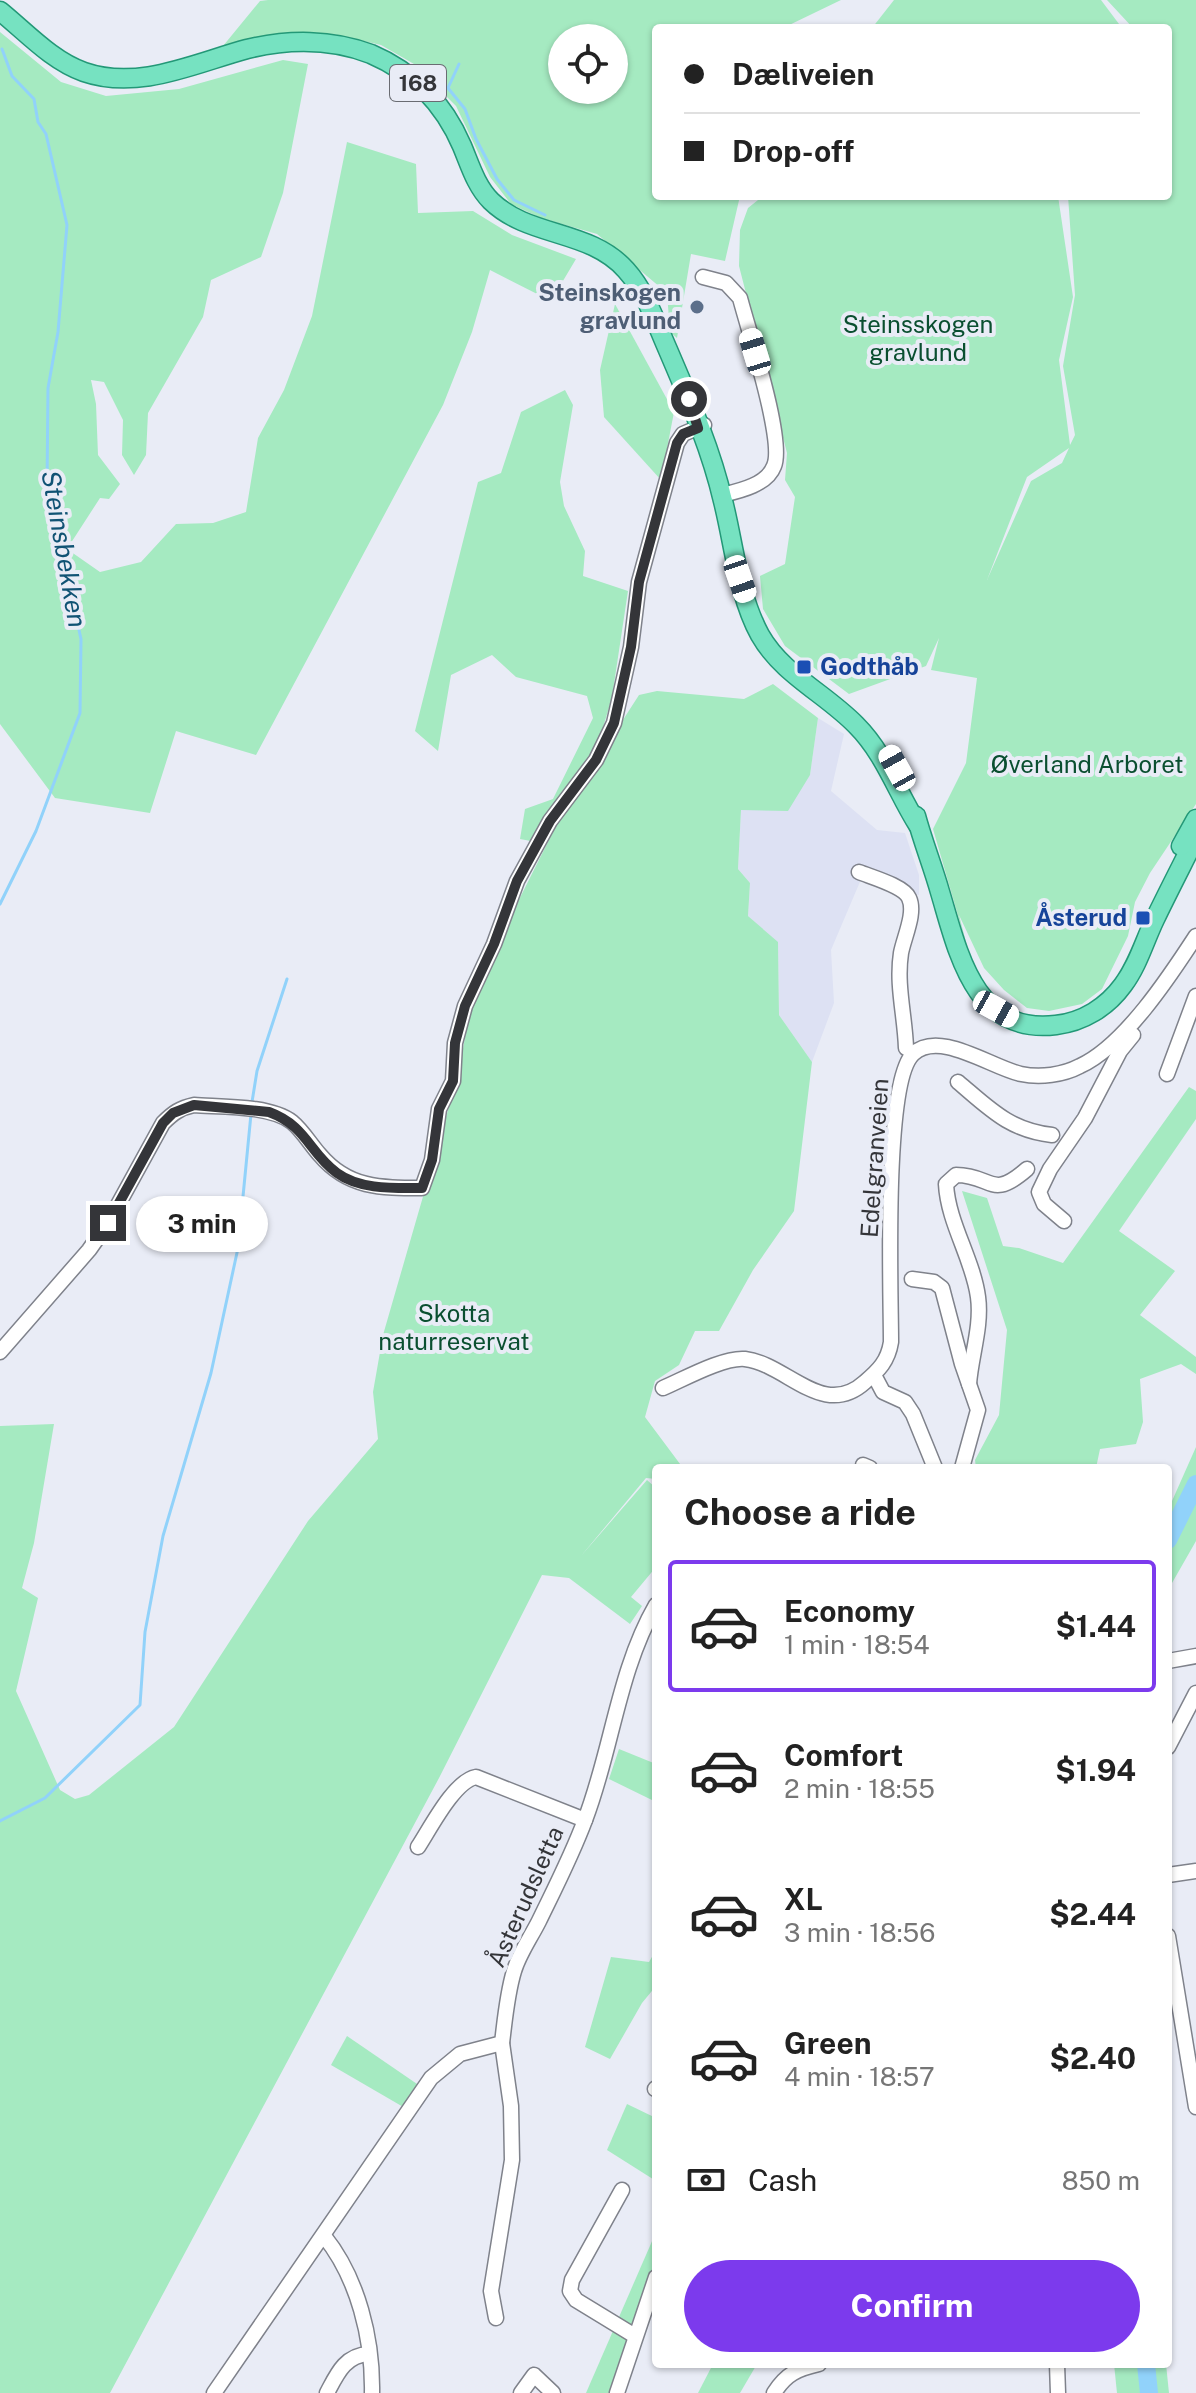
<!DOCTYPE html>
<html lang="en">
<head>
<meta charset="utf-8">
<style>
	body { margin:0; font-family:"Public Sans",sans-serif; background:#f6f6f6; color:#222; height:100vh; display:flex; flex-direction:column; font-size:30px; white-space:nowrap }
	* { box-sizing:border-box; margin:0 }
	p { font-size:26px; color:#767676 }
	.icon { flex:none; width:44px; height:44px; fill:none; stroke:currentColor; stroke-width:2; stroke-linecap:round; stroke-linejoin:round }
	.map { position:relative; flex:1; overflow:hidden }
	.details { position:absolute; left:652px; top:1464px; width:520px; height:904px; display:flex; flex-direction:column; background:#fff; border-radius:8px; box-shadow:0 2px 6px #0004 }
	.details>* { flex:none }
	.banner { position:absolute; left:652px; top:24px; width:520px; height:176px; border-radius:8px; box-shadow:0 2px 6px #0004; display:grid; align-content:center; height:176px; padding:0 32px; background:#fff }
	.fabs { position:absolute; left:548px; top:24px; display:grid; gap:16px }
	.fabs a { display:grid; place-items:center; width:80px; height:80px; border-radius:50%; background:#fff; box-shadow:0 2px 6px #0004; font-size:40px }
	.end { position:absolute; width:36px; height:36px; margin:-18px; border:10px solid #343539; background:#fff; box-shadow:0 0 0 4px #fff }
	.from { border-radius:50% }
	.bubble { position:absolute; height:56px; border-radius:28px; background:#fff; box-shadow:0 2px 6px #0004; font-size:26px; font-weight:700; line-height:56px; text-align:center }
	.car { position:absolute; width:24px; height:48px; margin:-24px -12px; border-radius:10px; box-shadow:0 0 6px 2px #0007; background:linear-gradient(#fff 24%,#345 0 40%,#fff 0 76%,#345 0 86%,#fff 0) }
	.banner b { display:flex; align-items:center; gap:28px; height:76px; font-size:30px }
	.banner b+b { border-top:2px solid #e0e0e0 }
	.banner i { width:20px; height:20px; background:#222 }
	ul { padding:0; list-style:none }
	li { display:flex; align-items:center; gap:24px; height:132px; margin:0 16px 12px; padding:0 16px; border:4px solid transparent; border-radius:8px }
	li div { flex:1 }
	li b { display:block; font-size:30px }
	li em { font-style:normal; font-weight:700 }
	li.selected { border-color:#7c3aed }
	li>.icon { width:72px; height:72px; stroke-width:1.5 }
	h2 { padding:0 32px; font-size:36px; line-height:96px }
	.pay { display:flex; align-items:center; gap:20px; height:88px; padding:0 32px; font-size:30px }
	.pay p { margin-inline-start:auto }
	.cta { display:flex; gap:16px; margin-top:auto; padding:16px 32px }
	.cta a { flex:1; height:92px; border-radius:48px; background:#7c3aed; color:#fff; font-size:32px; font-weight:700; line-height:92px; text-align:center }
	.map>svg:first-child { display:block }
	.built { fill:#dde1f3 }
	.green { fill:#a5eac1; fill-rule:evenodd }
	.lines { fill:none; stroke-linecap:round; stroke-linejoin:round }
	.stream { stroke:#91d2fa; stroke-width:3 }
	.river { stroke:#91d2fa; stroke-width:18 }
	.minor-casing { stroke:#7f828b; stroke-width:17 }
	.major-casing { stroke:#239877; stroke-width:21 }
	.minor { stroke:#fff; stroke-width:14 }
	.major { stroke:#76e2c1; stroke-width:18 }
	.route { stroke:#343539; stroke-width:10 }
	.service-dot { fill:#5c6f8a; stroke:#e9ecf6; stroke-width:3 }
	.transit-dot { fill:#1a4fb4; stroke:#e9ecf6; stroke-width:3 }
	.labels { text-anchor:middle; stroke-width:8; stroke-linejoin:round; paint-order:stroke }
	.shield { fill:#e9ecf6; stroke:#6a6c72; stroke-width:2 }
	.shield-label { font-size:22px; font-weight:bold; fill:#343539 }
	.service-label { font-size:24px; font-weight:bold; fill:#4e5e75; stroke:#e9ecf6; text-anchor:end }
	.park-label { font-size:24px; fill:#0a4f30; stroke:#e9ecf6 }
	.transit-label { font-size:24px; font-weight:bold; fill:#164399; stroke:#e9ecf6; text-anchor:start }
	.street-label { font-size:24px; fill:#343539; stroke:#e9ecf6 }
	.water-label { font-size:26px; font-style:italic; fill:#105374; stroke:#e9ecf6 }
</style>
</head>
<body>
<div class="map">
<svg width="1196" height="2393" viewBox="0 0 1196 2393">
	<rect width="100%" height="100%" fill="#e9ecf6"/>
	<path class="built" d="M818 718 844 734 831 791 877 830 905 833 919 875V895L862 877 831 950 834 1003 812 1062 779 1015 778 943 748 916 750 883 738 869 741 810 810 775Z"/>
	<g class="green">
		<path d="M268 0H841L783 28H656V196H740L725 261 691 254 677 338 670 332 667 293 597 234 541 218 511 204 490 177 456 106 414 64 381 45 333 34 283 33 223 46 260 1ZM562 38H614V90H562Z"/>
		<path d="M894 0H1101L1122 28H872Z"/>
		<path d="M1107 0H1196V804L1150 873 1135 902 1128 936 1102 989 1082 1004 1049 1011 1027 1008 1004 990 984 968 959 915 968 950 933 829 966 763 977 678 931 670 939 638 926 666 849 694 785 646 763 609 760 576 785 564 795 497 785 480 787 453 739 266 740 230 748 208 763 196H1058L1073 297 1059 360 1070 445 1075 435 1063 366 1075 295 1068 196H1168V28H1133ZM1069 448 1062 463 1031 481 987 580 1027 477Z"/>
		<path d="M0 32 61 82 106 96 179 89 283 60 308 64 283 193 261 257 211 280 203 317 148 413 146 455 134 475 122 455 123 420 104 382 91 380 96 404 98 455 120 484 109 499 100 498 67 549 100 572 141 562 176 524 213 523 246 512 258 438 284 390 312 316 347 142 416 164 418 213 473 211 512 235 576 259 551 301 490 270 472 332 443 405 256 755 176 731 150 813 55 798 0 724Z"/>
		<path d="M615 304 674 412 661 480 604 417 600 370Z"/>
		<path d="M565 390 573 405 560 482 564 506 585 551 583 576 628 591 612 697 600 738 536 842 520 839 525 809 553 799 593 718 587 696 516 677 492 655 451 675 438 751 415 731 478 482 501 473 521 412Z"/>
		<path d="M773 684 818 718 810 775 788 811 741 810 738 869 750 883 748 916 778 942 779 1015 812 1062 794 1211 753 1270 719 1331H695L679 1365 655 1381 645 1417 683 1468H656V1479L646 1478 581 1556 647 1480 656 1488V1567L631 1597 642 1606 630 1624 569 1578 542 1575 439 1778 110 2393H0V1426L54 1424 34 1543 22 1588 38 1598 16 1691 60 1790 75 1799 89 1795 174 1727 308 1521 378 1439 373 1392 383 1335 459 1072 473 991 561 816 639 695 657 691 744 699Z"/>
		<path d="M1189 1087 1196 1091V1119L1119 1231 1175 1271 1140 1315 1196 1357V1374L1181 1364 1140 1379 1143 1422 1136 1444 1100 1449 1096 1468H976L975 1460 999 1415 1007 1330 962 1191 987 1198 1003 1246 1019 1248 1063 1263Z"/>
		<path d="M1196 1447V1541L1172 1583 1168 1599V1510Z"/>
		<path d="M619 1749 656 1764V1802L609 1779Z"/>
		<path d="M656 1950V1986L642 2003 610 2059 585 2047 611 1957 649 1962Z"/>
		<path d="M347 2036 420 2086 405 2108 331 2065Z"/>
		<path d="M627 2104 656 2118V2181L607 2150Z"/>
		<path d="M656 2232V2278L613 2393H586Z"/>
		<path d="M713 2364H757L740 2393H698Z"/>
		<path d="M1114 2364H1166L1169 2393H1117Z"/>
	</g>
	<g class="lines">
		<g class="stream">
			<path d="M459 64 448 88 465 109 476 139 497 179 514 200 545 215"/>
			<path d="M0 904 36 831 80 713 81 639 47 487 48 388 58 332 67 225 46 134 38 122 34 99 12 76 2 49"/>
			<path d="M252 1102 257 1071 287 979"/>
			<path d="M0 1821 45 1798 140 1705 145 1632 163 1536 211 1373 238 1248 251 1114"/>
		</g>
		<g class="river">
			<path d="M1168 1540 1196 1484"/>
			<path d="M1146 2364 1149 2393"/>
		</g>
		<defs>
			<g id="minor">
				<path d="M703 277 726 283 740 298C748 329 785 441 774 466 767 485 739 491 722 495"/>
				<path d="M859 872C871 877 904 886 909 898 916 913 904 937 901 953 896 985 905 1016 906 1048"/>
				<path d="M1167 1074 1196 996"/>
				<path d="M958 1082C990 1109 1009 1130 1052 1135"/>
				<path d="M1064 1221 1044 1204 1039 1192 1050 1169 1085 1118 1120 1051 1133 1035"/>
				<path d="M912 1279 934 1282 942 1288 962 1364 978 1410 962 1468"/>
				<path d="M0 1352 89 1250 108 1223 163 1123C173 1113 180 1108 194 1105 221 1107 270 1105 292 1122 302 1130 311 1145 320 1155 348 1188 380 1188 422 1188L432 1160 439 1109 453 1081 455 1043 465 1006 494 944 517 881 550 821 596 760 614 723 631 647 639 582 677 443 683 434 704 425"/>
				<path d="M874 1375 883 1392 905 1402 913 1414 935 1468"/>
				<path d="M969 1384C971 1356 982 1326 978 1297 973 1259 948 1223 946 1184L956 1175C993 1175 990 1201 1027 1169"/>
				<path d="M663 1388C684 1379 723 1357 745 1359 787 1364 823 1420 865 1382 879 1370 888 1361 891 1342 891 1292 883 1083 913 1054 939 1029 992 1068 1021 1074 1040 1078 1063 1075 1080 1066 1124 1046 1170 976 1196 936"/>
				<path d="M863 1465 870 1468"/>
				<path d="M1168 1661 1196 1656"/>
				<path d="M1168 1747 1196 1693"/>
				<path d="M418 1847C430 1829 454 1781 476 1777L585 1820"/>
				<path d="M1168 1875 1196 1871"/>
				<path d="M1168 1936 1196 2107"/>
				<path d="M655 2089 656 2088"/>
				<path d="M622 2190 572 2280 570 2291 576 2300 635 2336"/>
				<path d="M324 2236C358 2278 373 2339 372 2393"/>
				<path d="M496 2318 491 2291 512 2160 511 2106 502 2043"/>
				<path d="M1057 2364 1058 2393"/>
				<path d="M214 2393 431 2078 460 2054 502 2043C505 2019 507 1994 514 1971 519 1954 531 1937 539 1921 555 1888 572 1855 585 1820 612 1750 618 1671 656 1605"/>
				<path d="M327 2393C337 2374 345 2355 369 2354"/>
				<path d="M521 2393 534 2375 553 2393"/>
				<path d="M617 2393 656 2277"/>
				<path d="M774 2393C786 2374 797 2369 819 2364"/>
			</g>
			<g id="major">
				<path d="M0 11C26 32 52 61 84 72 139 91 195 63 247 49 288 39 332 39 371 54 413 72 444 104 462 146 470 165 476 186 491 201 529 238 590 229 626 270 646 292 656 323 668 350 689 399 711 449 723 501 734 544 738 595 760 635 782 674 826 694 856 725 885 754 897 792 918 825"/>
				<path d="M916 816C923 842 933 867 940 892 958 952 974 1035 1056 1025 1083 1022 1107 1007 1123 985 1138 965 1144 942 1155 919 1168 892 1182 865 1196 837"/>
				<path d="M1181 846 1196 819"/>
			</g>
		</defs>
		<use href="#minor" class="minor-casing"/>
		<use href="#major" class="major-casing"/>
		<use href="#minor" class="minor"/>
		<use href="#major" class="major"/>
	</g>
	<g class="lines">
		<path class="route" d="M108 1223 163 1123 173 1113 194 1105 269 1112C307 1126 309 1153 337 1173 360 1190 395 1188 422 1188L432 1160 439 1109 453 1081 455 1043 465 1006 494 944 517 881 550 821 596 760 614 723 631 647 639 582 677 443 683 434 698 428 689 399"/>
	</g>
	<circle class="service-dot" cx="697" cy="307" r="8"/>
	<g class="transit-dot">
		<rect x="796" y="659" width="16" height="16" rx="4"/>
		<rect x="1135" y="910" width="16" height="16" rx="4"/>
	</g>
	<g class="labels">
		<rect class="shield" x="390" y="65" width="56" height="36" rx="6"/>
		<g class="shield-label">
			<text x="418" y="91">168</text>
		</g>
		<g class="service-label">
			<text x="681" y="301">Steinskogen<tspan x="681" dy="28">gravlund</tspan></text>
		</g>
		<g class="park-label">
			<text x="918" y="333">Steinsskogen<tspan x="918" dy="28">gravlund</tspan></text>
			<text x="1087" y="773">Øverland Arboret</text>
			<text x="454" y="1322">Skotta<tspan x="454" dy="28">naturreservat</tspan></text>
		</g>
		<g class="transit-label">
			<text x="820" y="675">Godthåb</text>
			<text x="1127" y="926" text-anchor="end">Åsterud</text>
		</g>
		<g class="street-label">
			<text transform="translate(875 1158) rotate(-86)" y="8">Edelgranveien</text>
			<text transform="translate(526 1897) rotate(-66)" y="8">Åsterudsletta</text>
		</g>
		<g class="water-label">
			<text transform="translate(64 549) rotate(80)" y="9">Steinsbekken</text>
		</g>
	</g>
</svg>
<div class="fabs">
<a><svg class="icon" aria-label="locate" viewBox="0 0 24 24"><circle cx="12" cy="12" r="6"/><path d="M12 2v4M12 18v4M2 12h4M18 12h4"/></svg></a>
</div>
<i class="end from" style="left:689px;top:399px"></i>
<i class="end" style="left:108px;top:1223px"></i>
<div class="bubble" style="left:136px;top:1196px;width:132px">3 min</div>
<i class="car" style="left:755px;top:352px;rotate:343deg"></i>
<i class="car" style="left:740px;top:579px;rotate:161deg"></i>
<i class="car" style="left:897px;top:768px;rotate:331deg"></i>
<i class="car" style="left:996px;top:1009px;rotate:119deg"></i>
<div class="banner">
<b><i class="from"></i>Dæliveien</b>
<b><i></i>Drop-off</b>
</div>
<section class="details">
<h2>Choose a ride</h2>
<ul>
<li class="selected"><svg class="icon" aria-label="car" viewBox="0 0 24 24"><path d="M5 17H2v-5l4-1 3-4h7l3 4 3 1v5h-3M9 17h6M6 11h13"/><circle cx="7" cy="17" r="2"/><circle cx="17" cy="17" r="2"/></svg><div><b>Economy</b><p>1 min · 18:54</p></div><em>$1.44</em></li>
<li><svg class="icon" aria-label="car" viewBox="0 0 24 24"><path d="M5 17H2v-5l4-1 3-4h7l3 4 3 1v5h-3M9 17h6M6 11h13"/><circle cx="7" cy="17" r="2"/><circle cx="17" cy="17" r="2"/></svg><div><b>Comfort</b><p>2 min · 18:55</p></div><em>$1.94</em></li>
<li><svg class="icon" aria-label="car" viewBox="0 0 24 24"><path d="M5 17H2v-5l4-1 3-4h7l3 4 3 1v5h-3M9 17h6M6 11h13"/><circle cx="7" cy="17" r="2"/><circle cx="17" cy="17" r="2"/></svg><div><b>XL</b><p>3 min · 18:56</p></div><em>$2.44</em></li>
<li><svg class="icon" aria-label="car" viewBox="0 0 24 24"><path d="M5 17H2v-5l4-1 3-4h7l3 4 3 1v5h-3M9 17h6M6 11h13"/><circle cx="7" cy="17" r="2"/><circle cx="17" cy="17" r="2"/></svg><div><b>Green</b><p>4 min · 18:57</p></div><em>$2.40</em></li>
</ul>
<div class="pay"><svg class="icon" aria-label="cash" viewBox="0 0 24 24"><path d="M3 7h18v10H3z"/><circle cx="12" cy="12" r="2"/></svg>Cash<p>850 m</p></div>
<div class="cta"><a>Confirm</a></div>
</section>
</div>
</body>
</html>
